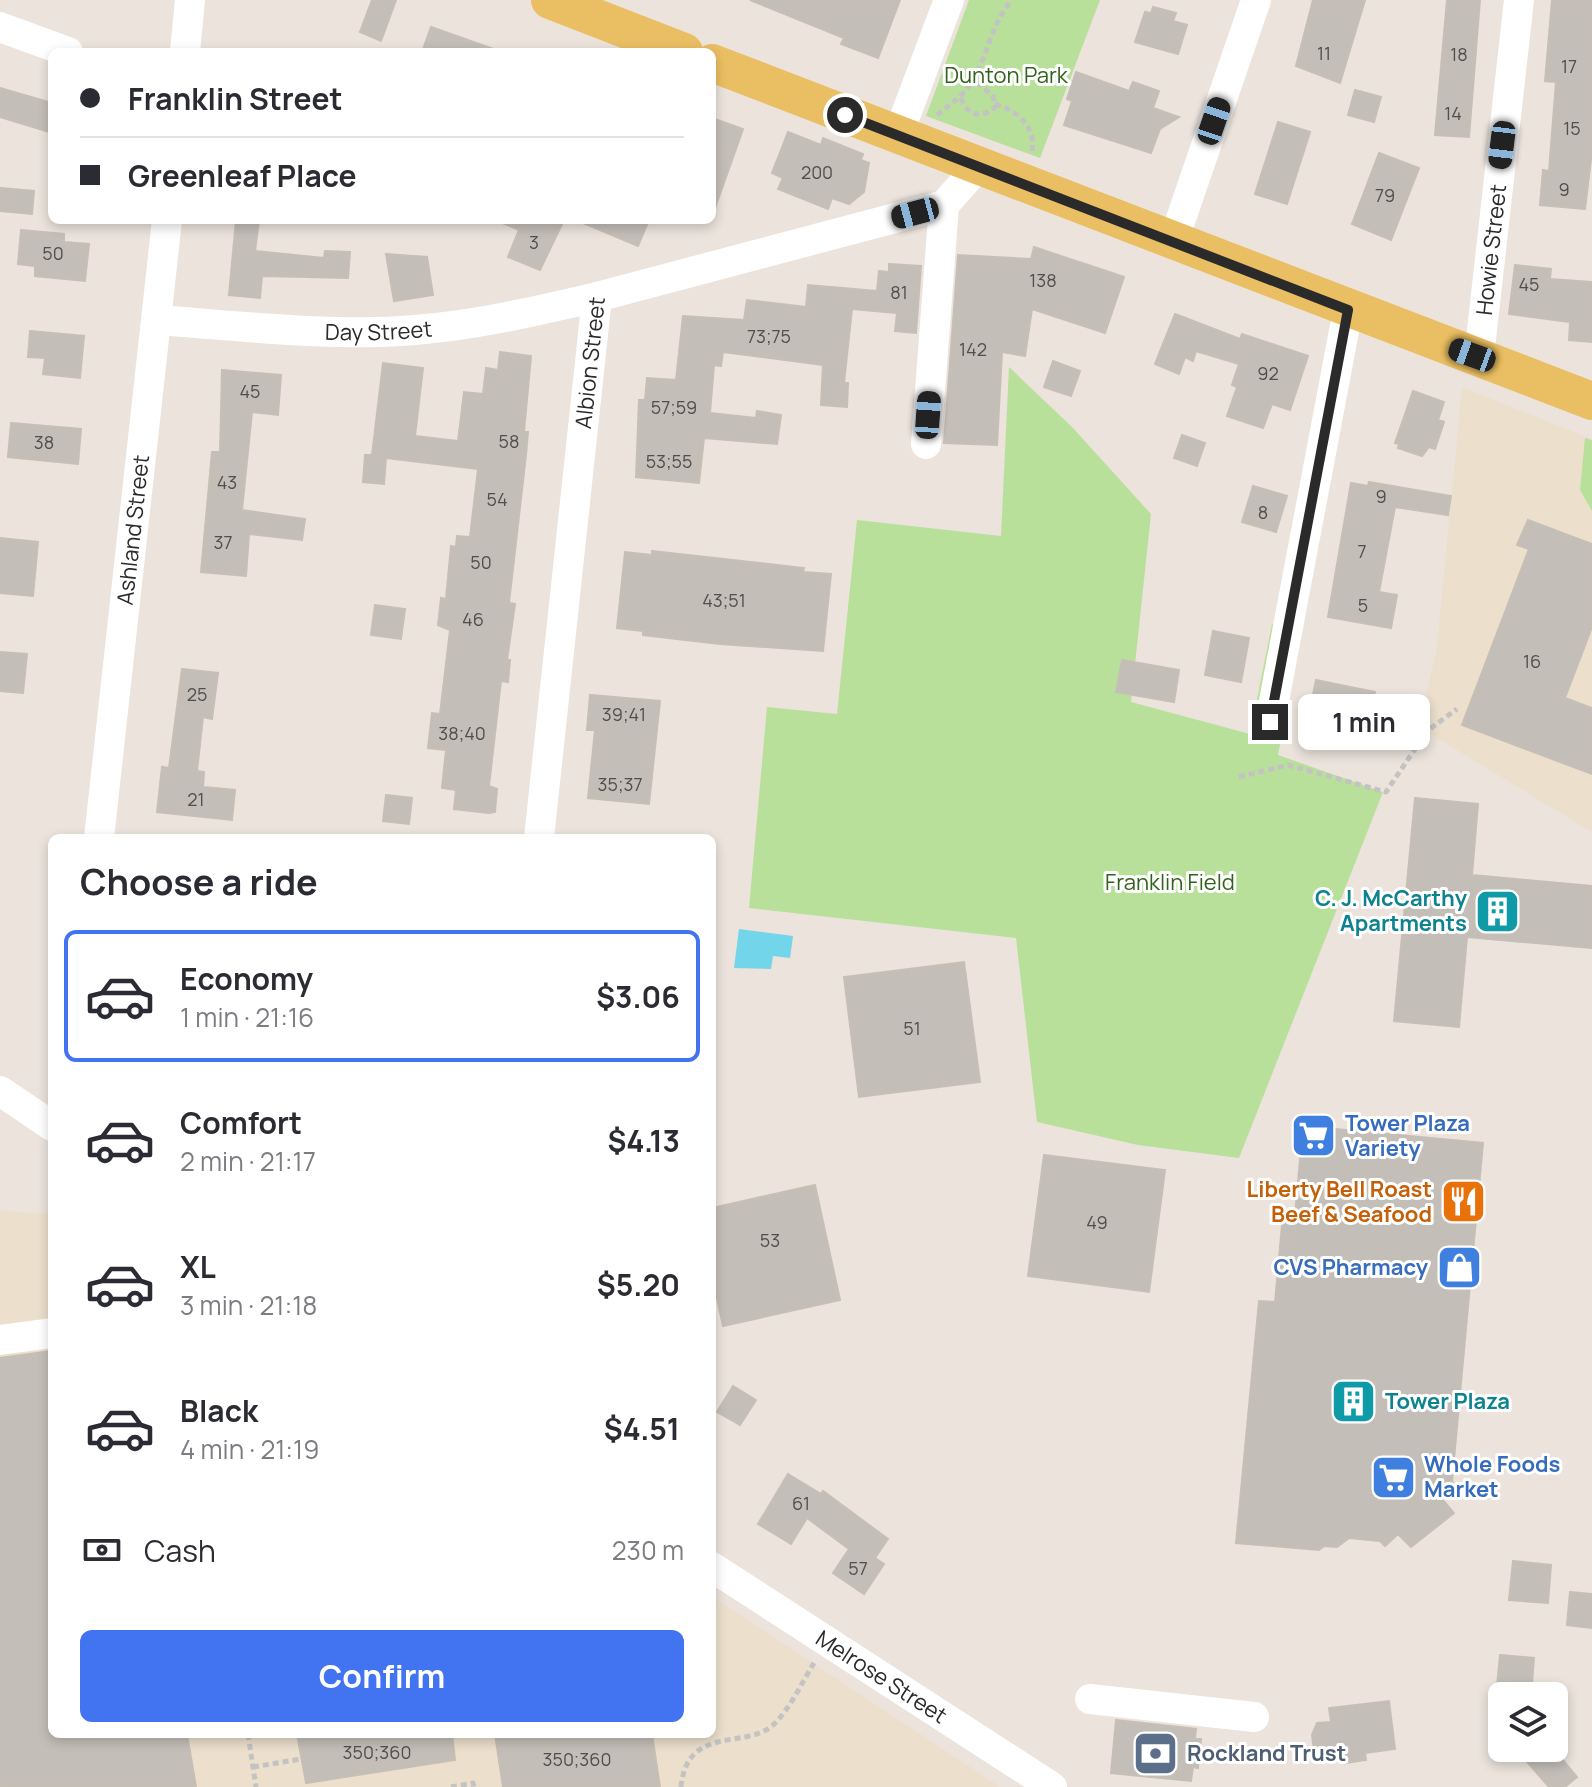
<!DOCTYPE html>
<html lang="en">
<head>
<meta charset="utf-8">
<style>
	body { margin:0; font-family:Manrope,sans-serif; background:#f2f2f3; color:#2b2b33; height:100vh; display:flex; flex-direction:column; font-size:30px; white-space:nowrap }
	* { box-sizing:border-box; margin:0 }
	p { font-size:26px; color:#7c7c81 }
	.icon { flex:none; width:44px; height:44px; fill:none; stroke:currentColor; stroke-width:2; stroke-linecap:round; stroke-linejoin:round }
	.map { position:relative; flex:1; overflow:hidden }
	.drawer { position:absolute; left:48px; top:834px; width:668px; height:904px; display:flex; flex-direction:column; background:#fff; border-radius:12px; box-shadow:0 4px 12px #0003 }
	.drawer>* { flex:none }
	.banner { position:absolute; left:48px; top:48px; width:668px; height:176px; border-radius:12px; box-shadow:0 4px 12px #0003; display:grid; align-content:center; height:176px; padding:0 32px; background:#fff }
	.buttons { position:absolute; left:1488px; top:1682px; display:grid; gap:16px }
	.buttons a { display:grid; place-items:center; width:80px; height:80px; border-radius:12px; background:#fff; box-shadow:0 4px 12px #0003; font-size:40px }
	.end { position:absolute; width:36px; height:36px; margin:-18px; border:10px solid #2a2a2a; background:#fff; box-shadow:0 0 0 4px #fff }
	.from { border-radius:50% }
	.bubble { position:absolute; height:56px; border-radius:12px; background:#fff; box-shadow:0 4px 12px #0003; font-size:26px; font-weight:700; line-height:56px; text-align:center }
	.car { position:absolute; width:24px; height:48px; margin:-24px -12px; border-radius:10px; box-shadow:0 0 6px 2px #0007; background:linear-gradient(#222 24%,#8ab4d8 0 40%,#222 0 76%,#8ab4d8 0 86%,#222 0) }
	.banner b { display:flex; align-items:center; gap:28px; height:76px; font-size:30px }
	.banner b+b { border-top:2px solid #e1e1e2 }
	.banner i { width:20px; height:20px; background:#2b2b33 }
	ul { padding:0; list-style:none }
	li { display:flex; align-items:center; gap:24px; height:132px; margin:0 16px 12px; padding:0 16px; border:4px solid transparent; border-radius:12px }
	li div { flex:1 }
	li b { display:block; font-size:30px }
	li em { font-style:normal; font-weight:700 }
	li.on { border-color:#4274f2 }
	li>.icon { width:72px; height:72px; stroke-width:1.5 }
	h2 { padding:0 32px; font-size:36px; line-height:96px }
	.pay { display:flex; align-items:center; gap:20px; height:88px; padding:0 32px; font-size:30px }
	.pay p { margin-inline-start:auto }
	.cta { display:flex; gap:16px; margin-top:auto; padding:16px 32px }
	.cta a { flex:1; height:92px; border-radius:12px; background:#4274f2; color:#fff; font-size:32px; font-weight:700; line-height:92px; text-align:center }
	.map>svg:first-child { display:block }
	.education { fill:#ecdfcc }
	.green { fill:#b9e09b }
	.water { fill:#73d5e9 }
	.building { fill:#c4beb8; stroke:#c6bfb6; stroke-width:2 }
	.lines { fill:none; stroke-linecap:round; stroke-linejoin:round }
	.path { stroke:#c3c3c3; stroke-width:5; stroke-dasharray:6 4; stroke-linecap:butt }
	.minor { stroke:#fff; stroke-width:30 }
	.major { stroke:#eabe62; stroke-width:38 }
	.route { stroke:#2a2a2a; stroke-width:10 }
	.labels { text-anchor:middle; stroke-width:6; stroke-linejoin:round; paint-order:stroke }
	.number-label { font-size:18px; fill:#504f4e }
	.park-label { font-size:22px; fill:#32631d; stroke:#fff }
	.street-label { font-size:22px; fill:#2a2a2a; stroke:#fff }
	.culture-label { font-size:22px; font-weight:bold; fill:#0d838f; stroke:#fff; text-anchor:end }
	.shop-label { font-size:22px; font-weight:bold; fill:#366cbe; stroke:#fff; text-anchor:start }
	.food-label { font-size:22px; font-weight:bold; fill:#c56008; stroke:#fff; text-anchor:end }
	.service-label { font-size:22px; font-weight:bold; fill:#4e5e75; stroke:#fff; text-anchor:start }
</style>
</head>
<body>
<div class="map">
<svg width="1592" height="1787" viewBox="0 0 1592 1787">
	<rect width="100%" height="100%" fill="#ebe3dc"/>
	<g class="education">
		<path d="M1462 387 1592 439V832L1419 727 1437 647Z"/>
		<path d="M0 1210 39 1214 52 1211V1734H712V1596L1000 1787H0Z"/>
	</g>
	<g class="green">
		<path d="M969 0H1100L1040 158 926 116Z"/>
		<path d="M1009 367 1072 427 1151 514 1131 702 1250 734 1272 624 1298 650 1278 755 1383 792 1239 1158 1138 1145 1037 1122 1016 938 749 908 767 707 837 714 857 520 1001 536Z"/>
		<path d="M1585 438 1592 440V511L1580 490Z"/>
	</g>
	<path class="water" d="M739 929 793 936 790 958 773 956 771 969 734 968Z"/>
	<g class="building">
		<path d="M372 0H396L381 41 360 32Z"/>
		<path d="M750 0H900L878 58 841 44 844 38Z"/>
		<path d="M1313 0H1365L1340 83 1296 66Z"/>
		<path d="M1447 0H1480L1469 137 1435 135Z"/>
		<path d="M1552 0H1592V151L1585 209 1540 205 1543 170 1549 171 1556 82 1545 81Z"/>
		<path d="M1153 7 1176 13 1173 21 1187 25 1178 54 1135 42 1145 12 1151 13Z"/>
		<path d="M431 27 494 49 493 52H422Z"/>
		<path d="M1076 72 1129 91 1133 82 1159 91 1153 108 1179 117 1160 129 1151 153 1064 125 1072 101 1067 99Z"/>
		<path d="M0 88 52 103V133L0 117Z"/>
		<path d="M1355 90 1381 97 1374 122 1348 115Z"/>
		<path d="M712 118 743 129 715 208H712Z"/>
		<path d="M1278 122 1310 132 1287 204 1255 194Z"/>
		<path d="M788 132 821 145 823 138 863 154 861 160 869 163 864 192 849 204 832 198 828 209 778 189 783 178 772 173Z"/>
		<path d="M1379 153 1419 168 1391 240 1352 224Z"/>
		<path d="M1 188 34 191 32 214 0 211Z"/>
		<path d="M236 220H259L255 251 324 258 325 251 350 252 348 278 262 276 260 298 229 295Z"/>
		<path d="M496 220H564L540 270 508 257 519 230Z"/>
		<path d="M576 220H649L638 246Z"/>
		<path d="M21 230 64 234V242L89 244 85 281 35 276V266L18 264Z"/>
		<path d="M1034 247 1124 277 1105 333 1032 309 1025 356 1002 352 997 445 944 443 958 255 1031 259Z"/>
		<path d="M386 254 427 257 433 295 394 301Z"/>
		<path d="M889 264 921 266 916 333 895 331 897 313 852 309 844 383H848L847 407 821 405 823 365 723 352 721 366 714 365 710 413 756 418 757 411 781 415 777 444 704 438 699 483 636 477 639 400H645L647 378 676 380 683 316 744 320 747 300 806 307 808 285 877 291 879 271 889 272Z"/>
		<path d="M1515 265 1551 269 1550 279 1592 282V342L1569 340 1570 322 1509 314Z"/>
		<path d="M1175 314 1240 339 1242 334 1308 356 1290 410 1272 404 1263 428 1227 416 1237 387 1232 385 1239 364 1196 351 1193 361 1185 357 1179 374 1155 364Z"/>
		<path d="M30 331 84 336 80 378 43 374 45 358 28 357Z"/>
		<path d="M500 352 531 356 524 432H528L526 455 509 603 515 604 507 660H510L508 682 501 681 489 786 497 789 495 812 489 813 454 809 456 790 442 788 446 750 428 748 432 713 440 714 450 630 438 625 441 598 446 599 451 546 456 547 457 536 470 537 478 469 386 458 384 484 363 482 365 455H372L383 363 423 368 415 436 458 441 464 392 483 394 486 368 498 370Z"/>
		<path d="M1053 361 1080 371 1071 396 1044 387Z"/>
		<path d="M222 370 281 375 278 415 252 412 242 510 305 519 302 540 249 534 246 576 201 572 212 452H220Z"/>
		<path d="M1413 391 1444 402 1438 420 1444 422 1435 449 1429 447 1422 456 1398 448 1399 444 1395 443Z"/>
		<path d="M11 423 81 429 78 464 8 457Z"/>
		<path d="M1182 435 1205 443 1197 466 1174 458Z"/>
		<path d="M1369 482 1451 496 1448 515 1395 507 1379 592 1397 595 1391 628 1328 617 1351 483 1368 486Z"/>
		<path d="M1253 486 1287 496 1276 532 1242 522Z"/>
		<path d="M1528 520 1592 544V627L1565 698 1592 708V774L1462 725 1529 549 1517 545Z"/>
		<path d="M0 538 38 542 33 596 0 593Z"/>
		<path d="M652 551 804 568 803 572 831 574 823 651 720 644 643 635V631L617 628 625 552 652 555Z"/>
		<path d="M375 605 405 609 401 639 371 635Z"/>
		<path d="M1213 631 1249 638 1241 682 1205 675Z"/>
		<path d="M0 652 27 654 23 693 0 691Z"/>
		<path d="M1122 660 1179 670 1174 702 1116 692Z"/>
		<path d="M182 669 218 673 212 719 203 717 197 771 204 772 203 787 235 790 232 820 157 812 162 767 169 768Z"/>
		<path d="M1316 680 1375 692 1370 720 1310 709Z"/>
		<path d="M590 695 660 701 649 804 588 798 595 730H587Z"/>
		<path d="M386 795 412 798 409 824 383 821Z"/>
		<path d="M1415 798 1478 804 1472 875 1592 886V948L1467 937 1459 1027 1394 1021Z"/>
		<path d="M964 962 980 1082 859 1097 844 977Z"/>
		<path d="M1303 1126 1483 1143 1452 1481 1457 1487 1442 1499 1454 1513 1411 1547 1398 1534 1385 1546 1380 1541 1349 1538 1337 1547 1324 1546 1319 1550 1236 1543 1259 1301 1275 1302 1283 1214 1295 1215Z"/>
		<path d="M1044 1155 1165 1170 1149 1292 1028 1276Z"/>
		<path d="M815 1185 840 1300 723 1326 712 1275V1208Z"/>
		<path d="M52 1351V1734H187L196 1787H0V1358Z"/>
		<path d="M733 1386 756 1400 740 1425 717 1412Z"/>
		<path d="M788 1474 821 1494 823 1491 888 1539 875 1558 884 1564 864 1594 833 1573 849 1549 807 1518 791 1544 758 1524Z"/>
		<path d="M1513 1561 1551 1565 1548 1603 1509 1600Z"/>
		<path d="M1570 1592 1592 1594V1628L1567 1625Z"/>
		<path d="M1500 1655 1534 1658 1531 1696H1496Z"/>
		<path d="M1389 1701 1395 1749 1365 1753 1366 1760 1345 1763 1344 1755 1315 1759 1312 1735 1317 1723 1331 1722 1329 1708Z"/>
		<path d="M1116 1720 1196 1729 1195 1739H1201L1198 1768 1193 1767 1191 1781 1111 1773Z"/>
		<path d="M297 1734H452L455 1760 306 1783Z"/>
		<path d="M495 1734H652L660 1787H503Z"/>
		<path d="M1515 1748H1553L1577 1777 1565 1787H1549Z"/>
	</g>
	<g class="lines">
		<g class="path">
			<path d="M961 98C967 115 981 120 995 107L993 96 973 79"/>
			<path d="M995 104C1018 111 1036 127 1032 151"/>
			<path d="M937 115C951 104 964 95 973 80 988 54 992 22 1012 0"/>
			<path d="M1239 777 1288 765 1386 792 1427 731 1457 709"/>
			<path d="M248 1734 256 1787"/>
			<path d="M253 1767 301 1759"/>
			<path d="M451 1787 473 1783 474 1787"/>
			<path d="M681 1787C687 1725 744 1749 772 1726 789 1711 802 1682 814 1663"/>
		</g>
		<g class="minor">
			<path d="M0 27 68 52"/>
			<path d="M185 52 190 0"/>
			<path d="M898 135 949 0"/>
			<path d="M1173 242 1256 0"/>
			<path id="s1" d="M157 320C243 326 329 337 415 330 477 325 537 311 597 297"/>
			<path id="s2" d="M1479 357 1519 0"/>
			<path d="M926 444 944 205"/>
			<path d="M1270 722 1348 310"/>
			<path id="s3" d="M99 838 167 220"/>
			<path id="s4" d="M539 838 597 297 944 205 979 166"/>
			<path d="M0 1091 52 1126"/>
			<path d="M0 1340 52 1333"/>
			<path id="s5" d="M712 1567 1052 1787"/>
			<path d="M1090 1699 1254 1717"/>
		</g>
		<g class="major">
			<path d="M550 0 684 52"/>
			<path d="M712 63 1592 401"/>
		</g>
	</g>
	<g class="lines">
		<path class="route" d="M845 115 1348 310 1270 722"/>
	</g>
	<defs>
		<symbol id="building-square" viewBox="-11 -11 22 22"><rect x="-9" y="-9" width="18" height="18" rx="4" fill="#0f9aa8" stroke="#fff"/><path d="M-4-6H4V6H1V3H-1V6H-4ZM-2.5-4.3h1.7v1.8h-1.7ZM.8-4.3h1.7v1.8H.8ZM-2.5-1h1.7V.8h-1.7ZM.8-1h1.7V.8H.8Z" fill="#fff"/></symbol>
		<symbol id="supermarket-square" viewBox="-11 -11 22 22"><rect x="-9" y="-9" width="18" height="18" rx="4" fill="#3f7fe0" stroke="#fff"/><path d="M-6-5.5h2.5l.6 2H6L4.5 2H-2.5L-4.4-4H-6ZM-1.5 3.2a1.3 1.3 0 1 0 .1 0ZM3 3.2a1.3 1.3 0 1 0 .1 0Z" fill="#fff"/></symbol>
		<symbol id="restaurant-square" viewBox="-11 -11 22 22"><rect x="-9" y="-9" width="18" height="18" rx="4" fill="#e8710a" stroke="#fff"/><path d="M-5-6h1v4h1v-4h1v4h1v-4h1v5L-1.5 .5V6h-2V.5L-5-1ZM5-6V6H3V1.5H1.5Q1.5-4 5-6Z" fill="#fff"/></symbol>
		<symbol id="shop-square" viewBox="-11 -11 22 22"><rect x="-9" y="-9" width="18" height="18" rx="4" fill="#3f7fe0" stroke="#fff"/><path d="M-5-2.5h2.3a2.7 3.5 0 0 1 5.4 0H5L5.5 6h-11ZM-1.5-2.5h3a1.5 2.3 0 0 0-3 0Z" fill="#fff"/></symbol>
		<symbol id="bank-square" viewBox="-11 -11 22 22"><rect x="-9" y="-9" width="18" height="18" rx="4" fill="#5c6f8a" stroke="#fff"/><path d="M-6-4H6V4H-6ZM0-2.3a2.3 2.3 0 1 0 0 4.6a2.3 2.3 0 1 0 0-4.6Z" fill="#fff"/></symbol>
	</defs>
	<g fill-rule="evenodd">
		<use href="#building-square" x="1472" y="886" width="51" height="51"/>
		<use href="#supermarket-square" x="1288" y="1110" width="51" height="51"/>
		<use href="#restaurant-square" x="1438" y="1176" width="51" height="51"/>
		<use href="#shop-square" x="1434" y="1242" width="51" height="51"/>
		<use href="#building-square" x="1328" y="1376" width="51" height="51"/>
		<use href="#supermarket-square" x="1368" y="1452" width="51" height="51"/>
		<use href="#bank-square" x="1130" y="1728" width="51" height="51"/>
	</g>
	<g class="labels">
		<g class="number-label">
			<text x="1324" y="60">11</text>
			<text x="1459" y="61">18</text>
			<text x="1569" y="73">17</text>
			<text x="1453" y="120">14</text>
			<text x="1572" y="135">15</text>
			<text x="817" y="179">200</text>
			<text x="1564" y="196">9</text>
			<text x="1385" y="202">79</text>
			<text x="534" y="249">3</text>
			<text x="53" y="260">50</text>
			<text x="1043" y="287">138</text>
			<text x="1529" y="291">45</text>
			<text x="899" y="299">81</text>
			<text x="769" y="343">73;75</text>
			<text x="973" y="356">142</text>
			<text x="1268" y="380">92</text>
			<text x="250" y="398">45</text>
			<text x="674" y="414">57;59</text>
			<text x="509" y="448">58</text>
			<text x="44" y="449">38</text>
			<text x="669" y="468">53;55</text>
			<text x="227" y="489">43</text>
			<text x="1381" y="503">9</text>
			<text x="497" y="506">54</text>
			<text x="1263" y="519">8</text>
			<text x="223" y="549">37</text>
			<text x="1362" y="558">7</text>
			<text x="481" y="569">50</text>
			<text x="724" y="607">43;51</text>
			<text x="1363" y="612">5</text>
			<text x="473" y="626">46</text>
			<text x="1532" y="668">16</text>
			<text x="197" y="701">25</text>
			<text x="624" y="721">39;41</text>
			<text x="462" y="740">38;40</text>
			<text x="620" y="791">35;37</text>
			<text x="196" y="806">21</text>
			<text x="912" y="1035">51</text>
			<text x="1097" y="1229">49</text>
			<text x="770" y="1247">53</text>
			<text x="801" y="1510">61</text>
			<text x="858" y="1575">57</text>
			<text x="377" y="1759">350;360</text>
			<text x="577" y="1766">350;360</text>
		</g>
		<g class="park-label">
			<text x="1006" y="83">Dunton Park</text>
			<text x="1170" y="890">Franklin Field</text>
		</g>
		<g class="street-label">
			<text dy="8" stroke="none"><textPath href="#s2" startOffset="108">Howie Street</textPath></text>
			<text dy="8" stroke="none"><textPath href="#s1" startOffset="222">Day Street</textPath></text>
			<text dy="8" stroke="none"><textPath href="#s4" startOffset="478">Albion Street</textPath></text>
			<text dy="8" stroke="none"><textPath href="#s3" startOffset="310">Ashland Street</textPath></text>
			<text dy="8" stroke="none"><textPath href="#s5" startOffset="202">Melrose Street</textPath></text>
		</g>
		<g class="culture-label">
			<text x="1467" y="906">C. J. McCarthy<tspan x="1467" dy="25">Apartments</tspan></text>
			<text x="1385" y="1409" text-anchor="start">Tower Plaza</text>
		</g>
		<g class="shop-label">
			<text x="1345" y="1131">Tower Plaza<tspan x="1345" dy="25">Variety</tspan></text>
			<text x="1428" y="1275" text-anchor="end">CVS Pharmacy</text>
			<text x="1424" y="1472">Whole Foods<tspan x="1424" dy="25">Market</tspan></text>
		</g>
		<g class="food-label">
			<text x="1432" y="1197">Liberty Bell Roast<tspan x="1432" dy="25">Beef &amp; Seafood</tspan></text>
		</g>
		<g class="service-label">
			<text x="1187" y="1761">Rockland Trust</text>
		</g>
	</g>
</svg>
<div class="buttons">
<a><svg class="icon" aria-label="layers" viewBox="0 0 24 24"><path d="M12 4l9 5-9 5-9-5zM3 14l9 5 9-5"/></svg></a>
</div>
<i class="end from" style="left:845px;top:115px"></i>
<i class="end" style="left:1270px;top:722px"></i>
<div class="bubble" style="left:1298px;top:694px;width:132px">1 min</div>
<i class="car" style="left:1214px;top:121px;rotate:19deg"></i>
<i class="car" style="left:1502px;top:145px;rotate:187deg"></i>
<i class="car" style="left:915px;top:213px;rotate:255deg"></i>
<i class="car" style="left:1472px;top:355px;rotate:290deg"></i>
<i class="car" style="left:928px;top:415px;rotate:4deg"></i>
<div class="banner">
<b><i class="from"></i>Franklin Street</b>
<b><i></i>Greenleaf Place</b>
</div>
<section class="drawer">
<h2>Choose a ride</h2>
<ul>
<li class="on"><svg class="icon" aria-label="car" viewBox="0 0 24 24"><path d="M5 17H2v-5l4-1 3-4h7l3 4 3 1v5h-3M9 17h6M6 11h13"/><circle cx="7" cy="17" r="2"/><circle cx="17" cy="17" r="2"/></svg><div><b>Economy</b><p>1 min · 21:16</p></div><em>$3.06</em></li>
<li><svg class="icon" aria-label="car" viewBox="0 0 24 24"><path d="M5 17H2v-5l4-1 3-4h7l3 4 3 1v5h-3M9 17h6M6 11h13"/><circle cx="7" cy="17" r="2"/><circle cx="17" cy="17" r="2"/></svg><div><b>Comfort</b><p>2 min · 21:17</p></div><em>$4.13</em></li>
<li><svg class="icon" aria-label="car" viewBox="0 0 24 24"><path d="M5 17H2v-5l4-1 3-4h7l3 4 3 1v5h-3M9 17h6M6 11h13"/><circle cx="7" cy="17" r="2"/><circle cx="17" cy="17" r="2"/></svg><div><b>XL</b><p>3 min · 21:18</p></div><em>$5.20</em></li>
<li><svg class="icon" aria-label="car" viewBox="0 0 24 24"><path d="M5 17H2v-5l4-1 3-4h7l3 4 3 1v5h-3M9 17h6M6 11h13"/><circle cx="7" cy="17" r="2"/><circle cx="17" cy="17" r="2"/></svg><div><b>Black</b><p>4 min · 21:19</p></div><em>$4.51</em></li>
</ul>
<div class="pay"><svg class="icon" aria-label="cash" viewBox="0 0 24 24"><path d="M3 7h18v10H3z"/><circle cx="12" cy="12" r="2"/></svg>Cash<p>230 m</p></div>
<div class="cta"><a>Confirm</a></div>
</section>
</div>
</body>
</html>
